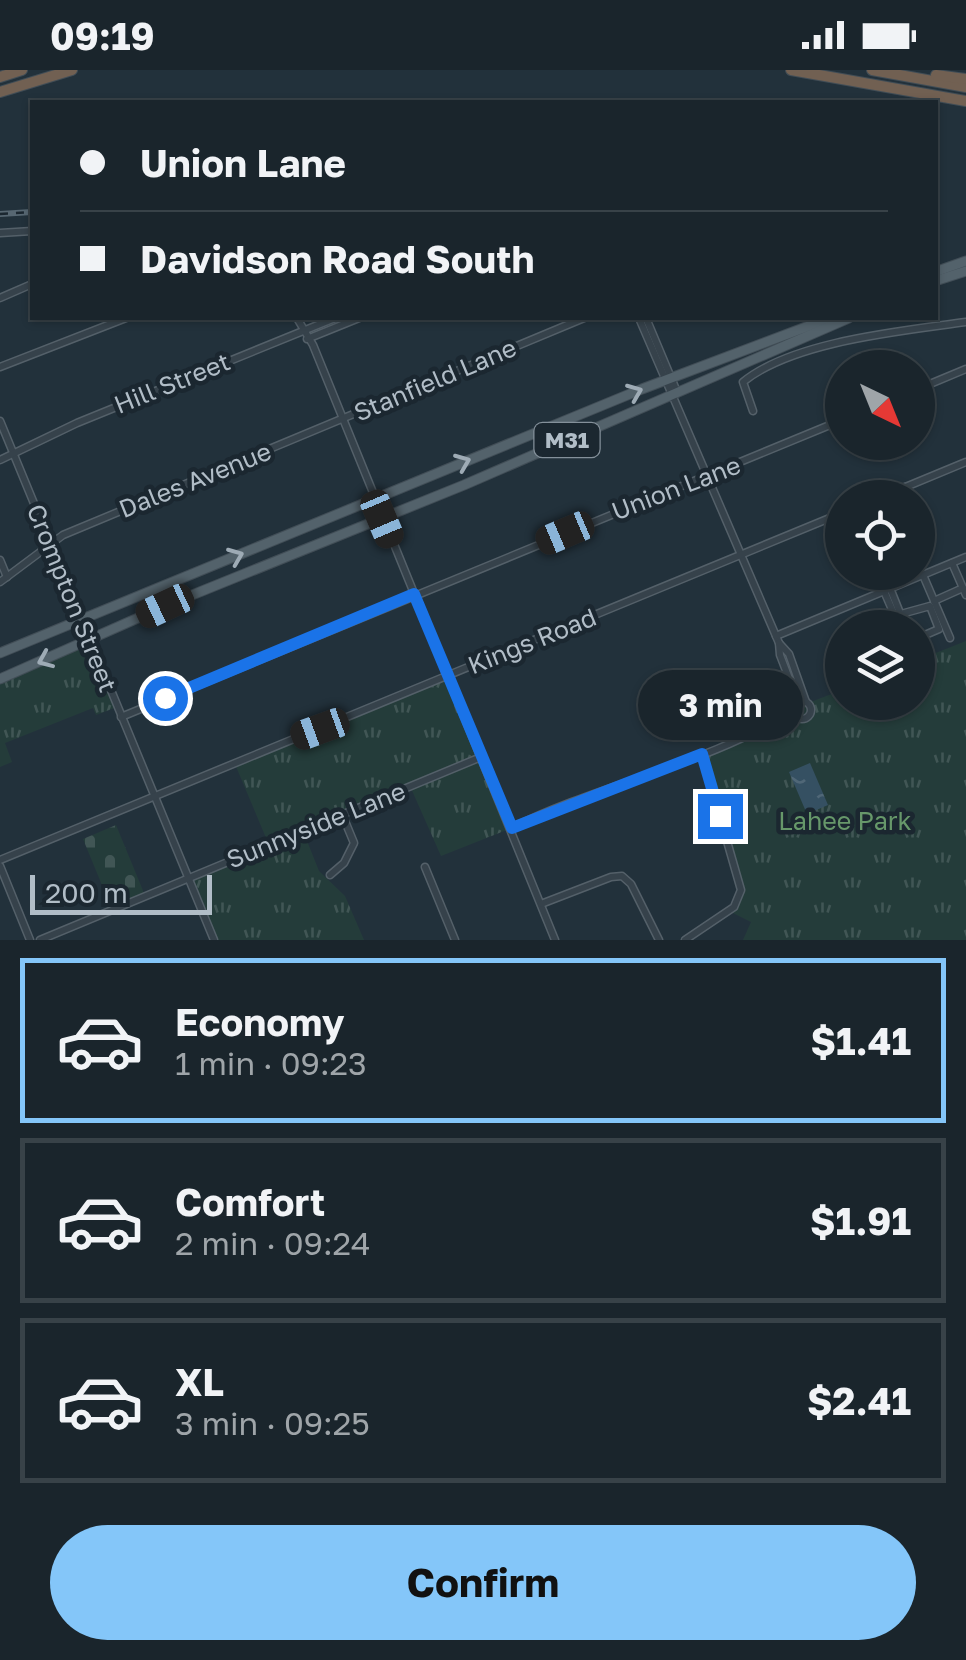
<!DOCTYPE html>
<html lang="en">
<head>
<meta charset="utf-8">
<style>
	body { margin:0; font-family:"Golos Text",sans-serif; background:#232d34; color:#f1f3f6; height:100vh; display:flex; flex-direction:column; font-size:38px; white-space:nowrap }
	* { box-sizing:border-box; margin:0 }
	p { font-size:32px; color:#9fa5a9 }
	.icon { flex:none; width:55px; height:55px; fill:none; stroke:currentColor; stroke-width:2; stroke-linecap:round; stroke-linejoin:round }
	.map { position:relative; height:870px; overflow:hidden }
	.sheet { display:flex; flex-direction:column; background:#1a252c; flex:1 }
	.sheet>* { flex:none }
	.top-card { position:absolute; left:30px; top:30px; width:908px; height:220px; border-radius:0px; box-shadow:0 2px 8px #0004,0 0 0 2px #384248; display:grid; align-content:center; height:220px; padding:0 50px; background:#1a252c }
	.needle { width:65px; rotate:137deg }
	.controls { position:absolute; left:825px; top:280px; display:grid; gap:20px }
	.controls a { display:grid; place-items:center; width:110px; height:110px; border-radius:50%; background:#1a252c; box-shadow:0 2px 8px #0004,0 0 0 2px #384248; font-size:50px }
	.scale { position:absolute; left:30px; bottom:25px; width:182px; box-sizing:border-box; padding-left:10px; border:5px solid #b1bdc7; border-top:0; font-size:28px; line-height:35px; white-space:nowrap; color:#b1bdc7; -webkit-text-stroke:8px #1b2730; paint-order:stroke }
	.end { position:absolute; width:45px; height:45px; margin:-22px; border:12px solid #1a73e8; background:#fff; box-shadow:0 0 0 5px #fff }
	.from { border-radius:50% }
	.bubble { position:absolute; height:70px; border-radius:35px; background:#1a252c; box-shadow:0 2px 8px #0004,0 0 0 2px #384248; font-size:32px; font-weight:700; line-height:70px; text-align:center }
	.car { position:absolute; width:30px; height:60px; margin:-30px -15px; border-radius:12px; box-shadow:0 0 8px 2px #0007; background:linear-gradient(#222 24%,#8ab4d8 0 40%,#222 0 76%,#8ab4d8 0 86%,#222 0) }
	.top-card b { display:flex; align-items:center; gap:35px; height:95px; font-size:38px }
	.top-card b+b { border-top:2px solid #384248 }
	.top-card i { width:25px; height:25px; background:#f1f3f6 }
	ul { padding:18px 0 0; list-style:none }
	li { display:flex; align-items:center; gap:30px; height:165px; margin:0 20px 15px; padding:0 30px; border:5px solid #384248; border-radius:0px }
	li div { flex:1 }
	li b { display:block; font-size:38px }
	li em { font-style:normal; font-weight:700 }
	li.selected { border-color:#84c6f9 }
	li>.icon { width:90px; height:90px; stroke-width:1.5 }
	.action { display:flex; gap:20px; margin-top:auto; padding:20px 50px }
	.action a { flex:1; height:115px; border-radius:60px; background:#84c6f9; color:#111; font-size:40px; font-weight:700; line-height:115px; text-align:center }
	.status { display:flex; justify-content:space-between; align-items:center; height:70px; padding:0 50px; background:#1a252c; direction:ltr }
	.status svg { height:28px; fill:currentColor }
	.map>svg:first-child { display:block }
	.cemetery { fill:url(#cemetery-stones) }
	.park { fill:url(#park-tufts) }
	.water { fill:url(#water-ripples) }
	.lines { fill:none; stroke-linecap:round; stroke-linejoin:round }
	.minor-casing { stroke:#546069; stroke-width:9 }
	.major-casing { stroke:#424e57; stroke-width:11 }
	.highway-casing { stroke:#414d56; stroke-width:12 }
	.minor { stroke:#36424b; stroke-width:6 }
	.major { stroke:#53626b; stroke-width:9 }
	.highway { stroke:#716052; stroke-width:10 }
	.rail-casing { stroke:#576772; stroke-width:6 }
	.rail { stroke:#1b2730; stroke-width:2.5; stroke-dasharray:8; stroke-linecap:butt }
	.oneway { stroke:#9eabb5 }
	.route { stroke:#1a73e8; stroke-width:12 }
	.labels { text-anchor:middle; stroke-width:9; stroke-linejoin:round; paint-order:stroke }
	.shield { fill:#1b2730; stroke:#84909a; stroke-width:2.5 }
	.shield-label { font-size:22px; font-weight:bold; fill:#b1bdc7 }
	.street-label { font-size:25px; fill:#b1bdc7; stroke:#1b2730 }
	.park-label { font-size:25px; fill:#67986a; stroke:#1b2730 }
</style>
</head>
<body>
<div class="status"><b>09:19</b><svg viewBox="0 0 49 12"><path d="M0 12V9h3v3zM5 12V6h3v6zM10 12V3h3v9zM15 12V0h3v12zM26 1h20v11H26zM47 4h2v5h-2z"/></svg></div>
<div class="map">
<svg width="966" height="870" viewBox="0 0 966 870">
	<defs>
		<pattern id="cemetery-stones" width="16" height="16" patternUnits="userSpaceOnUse" patternTransform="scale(2.5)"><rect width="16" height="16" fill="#243c3a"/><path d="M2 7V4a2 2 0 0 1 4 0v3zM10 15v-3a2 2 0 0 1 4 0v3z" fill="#415655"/></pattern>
		<pattern id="park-tufts" width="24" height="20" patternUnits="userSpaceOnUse" patternTransform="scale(2.5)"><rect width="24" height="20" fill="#243c3a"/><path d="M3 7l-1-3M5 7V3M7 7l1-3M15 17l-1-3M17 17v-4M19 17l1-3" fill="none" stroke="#415655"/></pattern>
		<pattern id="water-ripples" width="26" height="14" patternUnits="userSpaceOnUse" patternTransform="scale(2.5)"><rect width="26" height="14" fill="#355062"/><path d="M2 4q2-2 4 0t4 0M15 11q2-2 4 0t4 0" fill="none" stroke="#506777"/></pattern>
	</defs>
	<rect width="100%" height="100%" fill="#22313b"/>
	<path class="cemetery" d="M116 755 144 823 111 837 83 769Z"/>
	<g class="park">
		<path d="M90 571 117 637 96 645 93 638 5 673 12 692 0 697V609Z"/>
		<path d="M966 571V870H743L751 852 729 841 741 818 701 683 793 645 798 632 808 633 842 620V632H918V590Z"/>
		<path d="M448 605 512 758 441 786 410 716 303 761 319 801 345 826 364 870H214L189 808 269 775 235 694Z"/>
	</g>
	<path class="water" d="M810 693 828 735 807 744 789 702Z"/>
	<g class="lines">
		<defs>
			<g id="minor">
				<path d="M0 163 32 161"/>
				<path d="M0 228 32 214"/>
				<path d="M297 248 313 275 555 870"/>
				<path d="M639 248 779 573 780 585 798 632"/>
				<path d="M646 248 677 322"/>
				<path d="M307 269 359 248"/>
				<path d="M0 297 126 248"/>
				<path d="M918 319 966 299"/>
				<path d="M753 341 743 312C793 271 903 261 966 252"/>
				<path d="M0 351 214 870"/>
				<path d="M0 390 77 353 335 248"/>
				<path d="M905 417 909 428"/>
				<path d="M879 428 966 392"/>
				<path d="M918 448 928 474"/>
				<path d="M0 490 7 507"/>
				<path d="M952 493 966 525"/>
				<path d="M923 505 950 568"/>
				<path d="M0 512 63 465 584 248"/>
				<path d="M890 518 906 558"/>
				<path d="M884 521 900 558"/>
				<path d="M934 531 963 518"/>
				<path d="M901 544 930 536 939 559 918 568"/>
				<path d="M776 566 966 487"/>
				<path d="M779 573 789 584 806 632"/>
				<circle cx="802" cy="640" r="9"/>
				<path d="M121 647 842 350"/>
				<path d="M763 660 798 648"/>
				<path d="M512 758C599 714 713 693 793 640"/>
				<path d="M0 790 842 443"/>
				<path d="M0 796 30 870"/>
				<path d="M425 797 455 870"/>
				<path d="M330 805 344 793 354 773 342 744"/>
				<path d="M541 834 611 807 622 806 631 814 659 870"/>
				<path d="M40 870 481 687"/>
				<path d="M685 870 734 837 741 820 702 684"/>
			</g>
			<g id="major">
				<path d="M935 202 966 191"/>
				<path d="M935 211 966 201"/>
				<path d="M0 583 642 319 830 248"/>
				<path d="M0 609 165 536 464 415 849 248"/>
			</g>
			<g id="highway">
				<path d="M791 0 966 31"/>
				<path d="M872 0 966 17"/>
				<path d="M936 5 966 9"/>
				<path d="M0 7 22 0"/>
				<path d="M0 22 72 0"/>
			</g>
		</defs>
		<use href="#minor" class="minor-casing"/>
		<use href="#major" class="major-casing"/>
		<use href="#highway" class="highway-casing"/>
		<use href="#minor" class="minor"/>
		<use href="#major" class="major"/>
		<use href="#highway" class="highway"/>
		<defs>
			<path id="rail" d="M0 144 32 142"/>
		</defs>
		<use href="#rail" class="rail-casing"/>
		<use href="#rail" class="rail"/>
	</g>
	<defs><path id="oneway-chevron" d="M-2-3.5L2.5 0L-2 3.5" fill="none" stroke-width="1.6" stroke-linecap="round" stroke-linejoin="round" transform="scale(2.5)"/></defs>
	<g class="oneway">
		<use href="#oneway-chevron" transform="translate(635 322) rotate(-22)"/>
		<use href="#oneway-chevron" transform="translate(463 392) rotate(-22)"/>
		<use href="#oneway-chevron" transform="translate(236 486) rotate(-22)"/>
		<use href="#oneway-chevron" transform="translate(45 590) rotate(157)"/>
	</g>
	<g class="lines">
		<path class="route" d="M165 628 414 524 512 758 702 684 720 746"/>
	</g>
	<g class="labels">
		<rect class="shield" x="534.5" y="353" width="65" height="34" rx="8"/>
		<g class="shield-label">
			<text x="567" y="378">M31</text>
		</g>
		<g class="street-label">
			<text transform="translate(435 310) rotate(-23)" y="9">Stanfield Lane</text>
			<text transform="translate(172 313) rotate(-22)" y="9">Hill Street</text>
			<text transform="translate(195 410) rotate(-22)" y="9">Dales Avenue</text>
			<text transform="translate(676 418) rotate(-21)" y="9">Union Lane</text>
			<text transform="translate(72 528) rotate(68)" y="9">Crompton Street</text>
			<text transform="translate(532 571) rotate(-22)" y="9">Kings Road</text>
			<text transform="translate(316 755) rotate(-22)" y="9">Sunnyside Lane</text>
		</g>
		<g class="park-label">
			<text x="845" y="760">Lahee Park</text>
		</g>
	</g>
</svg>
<div class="controls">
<a><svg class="needle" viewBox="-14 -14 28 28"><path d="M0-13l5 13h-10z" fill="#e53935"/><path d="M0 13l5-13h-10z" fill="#9fa5a9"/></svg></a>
<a><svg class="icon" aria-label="locate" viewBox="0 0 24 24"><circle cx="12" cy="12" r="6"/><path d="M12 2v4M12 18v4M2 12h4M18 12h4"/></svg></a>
<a><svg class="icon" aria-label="layers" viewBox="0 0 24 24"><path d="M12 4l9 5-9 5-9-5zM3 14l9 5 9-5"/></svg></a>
</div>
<div class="scale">200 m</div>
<i class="end from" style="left:165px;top:628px"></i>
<i class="end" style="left:720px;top:746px"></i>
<div class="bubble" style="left:638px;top:600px;width:165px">3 min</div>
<i class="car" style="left:382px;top:449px;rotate:157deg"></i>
<i class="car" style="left:565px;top:463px;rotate:247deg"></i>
<i class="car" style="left:165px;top:536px;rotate:245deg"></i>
<i class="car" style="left:320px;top:659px;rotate:250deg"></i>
<div class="top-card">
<b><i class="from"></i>Union Lane</b>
<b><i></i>Davidson Road South</b>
</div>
</div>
<section class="sheet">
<ul>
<li class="selected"><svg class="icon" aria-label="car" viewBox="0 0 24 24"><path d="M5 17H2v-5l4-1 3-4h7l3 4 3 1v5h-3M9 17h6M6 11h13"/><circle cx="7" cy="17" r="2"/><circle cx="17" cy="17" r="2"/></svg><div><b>Economy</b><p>1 min · 09:23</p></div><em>$1.41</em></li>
<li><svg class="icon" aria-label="car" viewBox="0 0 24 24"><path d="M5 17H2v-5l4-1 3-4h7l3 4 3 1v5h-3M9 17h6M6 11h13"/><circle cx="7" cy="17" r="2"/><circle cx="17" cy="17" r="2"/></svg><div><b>Comfort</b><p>2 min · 09:24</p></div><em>$1.91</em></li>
<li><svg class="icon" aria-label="car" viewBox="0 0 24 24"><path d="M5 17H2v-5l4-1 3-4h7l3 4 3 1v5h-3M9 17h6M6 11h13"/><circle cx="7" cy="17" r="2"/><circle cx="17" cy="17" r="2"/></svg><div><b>XL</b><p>3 min · 09:25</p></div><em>$2.41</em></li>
</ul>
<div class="action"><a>Confirm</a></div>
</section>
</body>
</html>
